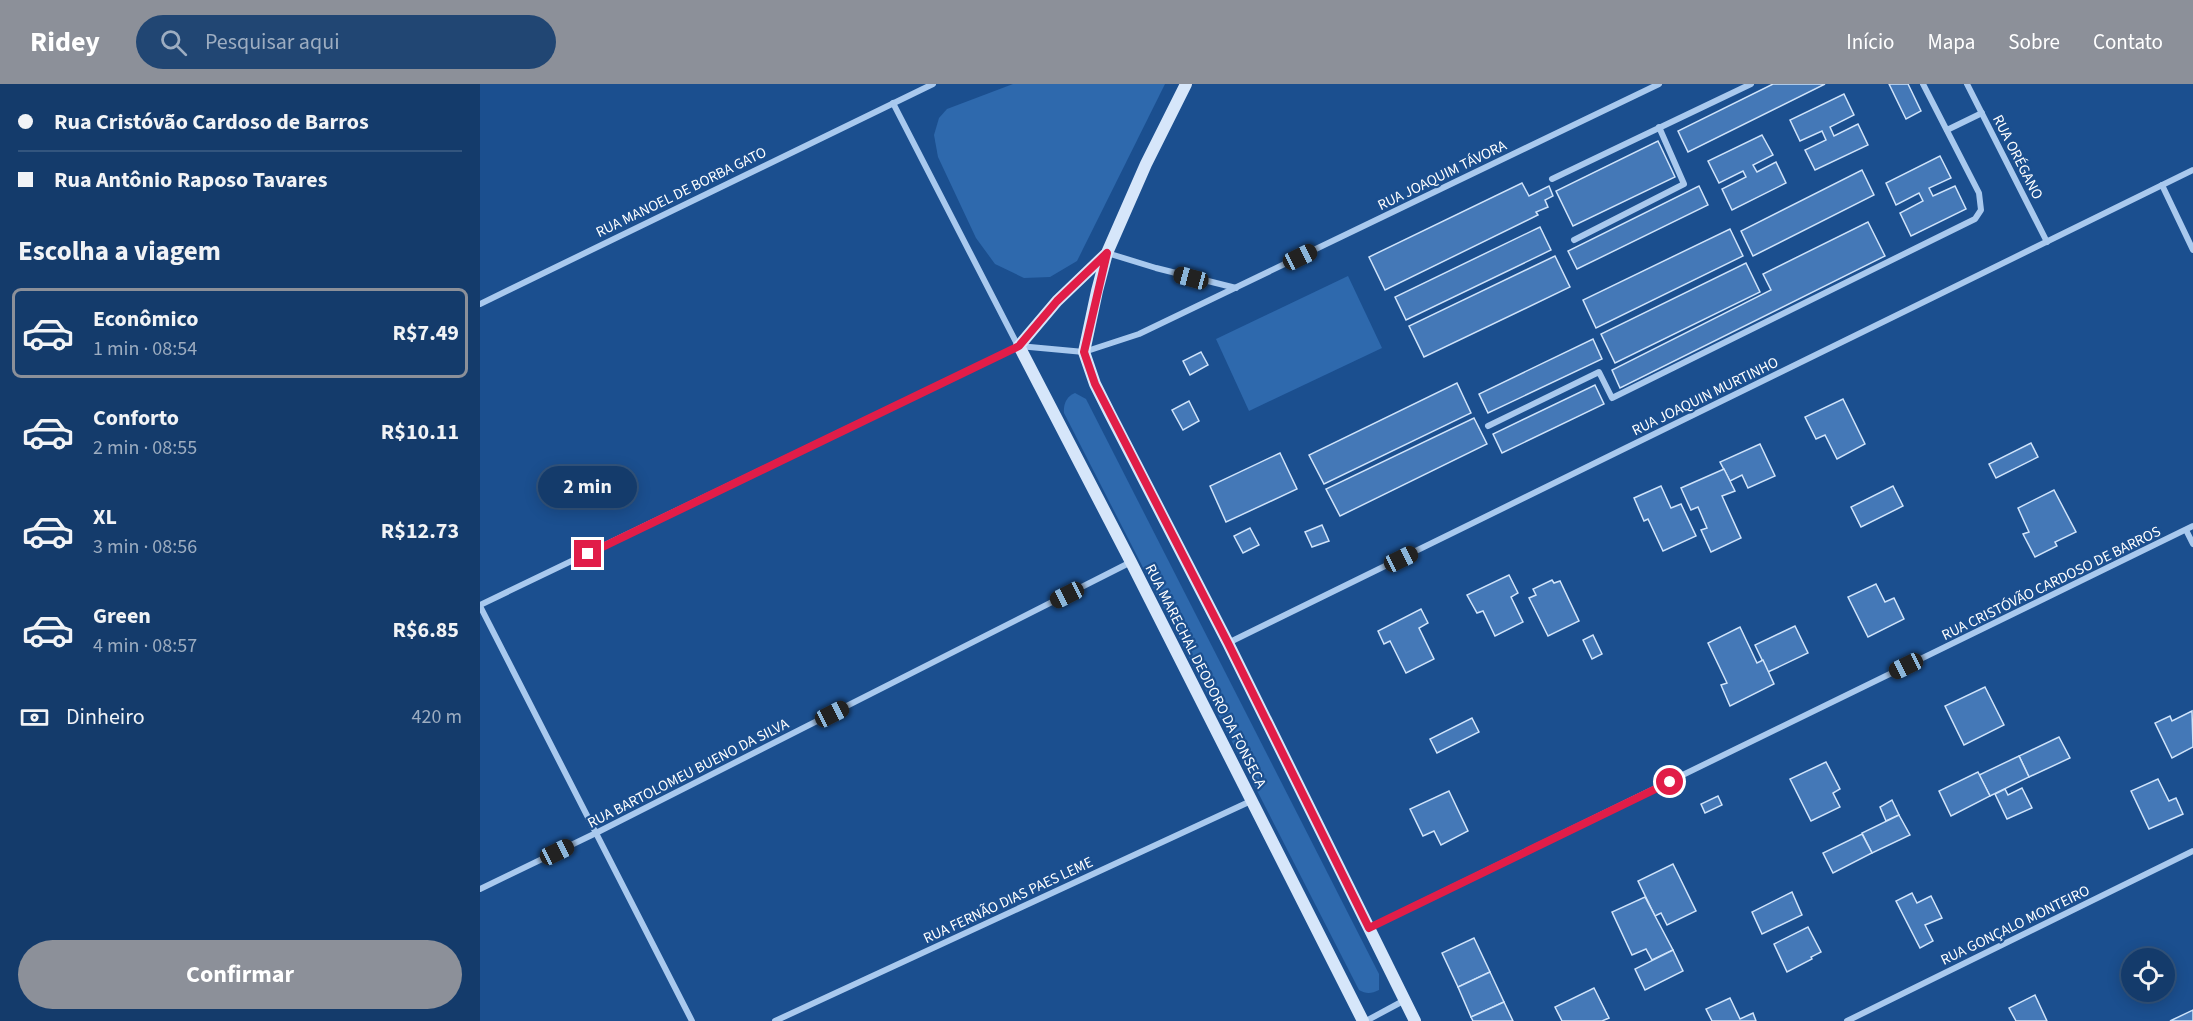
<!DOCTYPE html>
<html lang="pt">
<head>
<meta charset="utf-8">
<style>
	body { margin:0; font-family:"Source Sans 3",sans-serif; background:#214673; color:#f1f3f6; height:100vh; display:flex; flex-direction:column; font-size:22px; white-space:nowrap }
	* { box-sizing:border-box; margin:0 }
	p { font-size:20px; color:#9dadc1 }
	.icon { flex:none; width:33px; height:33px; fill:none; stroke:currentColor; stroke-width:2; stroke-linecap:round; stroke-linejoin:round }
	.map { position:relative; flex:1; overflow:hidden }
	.panel { display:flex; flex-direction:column; background:#143b6b; width:480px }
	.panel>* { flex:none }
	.guide { display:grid; align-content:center; height:132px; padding:0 18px; background:#143b6b }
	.tools { position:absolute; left:1641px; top:864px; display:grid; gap:12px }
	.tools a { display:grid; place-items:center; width:54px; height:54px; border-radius:50%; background:#143b6b; box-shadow:0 3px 15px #0003,0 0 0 2px #33557e; font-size:30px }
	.end { position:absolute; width:27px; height:27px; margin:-14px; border:8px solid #e11d48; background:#fff; box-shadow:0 0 0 3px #fff }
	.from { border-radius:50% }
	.bubble { position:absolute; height:42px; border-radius:21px; background:#143b6b; box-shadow:0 3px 15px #0003,0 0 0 2px #33557e; font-size:20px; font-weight:700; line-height:42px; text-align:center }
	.car { position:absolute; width:18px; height:36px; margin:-18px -9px; border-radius:8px; box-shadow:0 0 4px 2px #0007; background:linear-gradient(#222 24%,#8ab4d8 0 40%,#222 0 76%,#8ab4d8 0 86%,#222 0) }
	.guide b { display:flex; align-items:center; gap:21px; height:57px; font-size:22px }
	.guide b+b { border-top:2px solid #33557e }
	.guide i { width:15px; height:15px; background:#f1f3f6 }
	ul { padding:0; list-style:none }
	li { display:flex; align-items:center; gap:18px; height:90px; margin:0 12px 9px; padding:0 6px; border:3px solid transparent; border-radius:9px }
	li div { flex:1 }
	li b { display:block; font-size:22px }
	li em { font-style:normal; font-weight:700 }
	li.active { border-color:#8c9099 }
	li>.icon { width:54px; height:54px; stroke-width:1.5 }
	h2 { padding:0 18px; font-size:27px; line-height:72px }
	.pay { display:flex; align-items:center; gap:15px; height:66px; padding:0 18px; font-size:22px }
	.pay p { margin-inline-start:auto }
	.primary-button { display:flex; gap:12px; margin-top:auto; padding:12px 18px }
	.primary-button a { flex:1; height:69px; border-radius:36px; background:#8c9099; color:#fff; font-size:24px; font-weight:700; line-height:69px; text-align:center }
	header { display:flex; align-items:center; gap:36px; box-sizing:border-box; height:84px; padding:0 30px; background:#8c9099; color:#fff }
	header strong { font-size:28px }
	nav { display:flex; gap:33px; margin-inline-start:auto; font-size:21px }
	.search { width:420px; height:54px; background:#214673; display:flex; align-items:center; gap:15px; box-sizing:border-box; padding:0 21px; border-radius:33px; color:#9dadc1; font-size:22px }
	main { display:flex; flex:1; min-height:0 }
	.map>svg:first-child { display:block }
	.green { fill:#2e69ad }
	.building { fill:#4478b7; stroke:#cfe3fa; stroke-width:1.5 }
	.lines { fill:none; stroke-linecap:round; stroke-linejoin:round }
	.street { stroke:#a9c9ee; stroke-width:6 }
	.secondary { stroke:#d6e6fa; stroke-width:12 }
	.route { stroke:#e11d48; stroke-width:8 }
	.labels { text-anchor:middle; stroke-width:4.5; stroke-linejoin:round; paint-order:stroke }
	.street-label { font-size:15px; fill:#fff; stroke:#1b4f8f }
</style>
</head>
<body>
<header>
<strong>Ridey</strong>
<div class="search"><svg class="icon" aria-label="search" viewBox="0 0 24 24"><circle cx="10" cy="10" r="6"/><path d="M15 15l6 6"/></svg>Pesquisar aqui</div>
<nav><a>Início</a><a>Mapa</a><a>Sobre</a><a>Contato</a></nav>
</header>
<main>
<section class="panel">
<div class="guide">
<b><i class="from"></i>Rua Cristóvão Cardoso de Barros</b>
<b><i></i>Rua Antônio Raposo Tavares</b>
</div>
<h2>Escolha a viagem</h2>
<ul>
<li class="active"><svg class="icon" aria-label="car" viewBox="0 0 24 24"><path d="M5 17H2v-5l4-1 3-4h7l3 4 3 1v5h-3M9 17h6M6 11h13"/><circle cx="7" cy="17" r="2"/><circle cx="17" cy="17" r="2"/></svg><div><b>Econômico</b><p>1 min · 08:54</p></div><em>R$7.49</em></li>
<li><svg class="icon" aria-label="car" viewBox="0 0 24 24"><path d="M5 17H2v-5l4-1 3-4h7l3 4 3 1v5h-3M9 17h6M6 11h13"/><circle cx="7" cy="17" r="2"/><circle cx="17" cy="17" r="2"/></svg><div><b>Conforto</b><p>2 min · 08:55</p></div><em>R$10.11</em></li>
<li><svg class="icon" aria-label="car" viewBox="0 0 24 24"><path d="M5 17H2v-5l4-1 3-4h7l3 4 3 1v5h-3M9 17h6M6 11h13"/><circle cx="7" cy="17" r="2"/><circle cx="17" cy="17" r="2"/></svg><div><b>XL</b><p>3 min · 08:56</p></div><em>R$12.73</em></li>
<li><svg class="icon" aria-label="car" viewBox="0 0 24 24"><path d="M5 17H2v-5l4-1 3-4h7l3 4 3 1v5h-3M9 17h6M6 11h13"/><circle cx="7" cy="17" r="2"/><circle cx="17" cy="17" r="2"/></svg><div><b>Green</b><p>4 min · 08:57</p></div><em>R$6.85</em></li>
</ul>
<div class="pay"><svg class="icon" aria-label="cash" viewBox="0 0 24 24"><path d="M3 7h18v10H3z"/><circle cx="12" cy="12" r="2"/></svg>Dinheiro<p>420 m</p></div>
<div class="primary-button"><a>Confirmar</a></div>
</section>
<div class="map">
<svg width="1713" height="937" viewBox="0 0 1713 937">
	<rect width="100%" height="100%" fill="#1b4f8f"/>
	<g class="green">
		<path d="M533 0H685L597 177 570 193 544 194 515 180 496 154 458 73 454 51 459 34 467 25Z"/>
		<path d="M868 192 902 264 769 327 736 255Z"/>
		<path d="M595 309 606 315 899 890V906C891 910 886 910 879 906L584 329C583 320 587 312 595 309Z"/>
	</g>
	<g class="building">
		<path d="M1293 0H1345L1208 68 1198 47Z"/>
		<path d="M1409 0H1428L1441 27 1426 35Z"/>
		<path d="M1364 10 1374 31 1350 43 1354 52 1378 40 1388 61 1335 86 1325 66 1346 56 1342 47 1320 57 1310 36Z"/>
		<path d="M1282 51 1293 71 1273 81 1277 88 1296 78 1306 99 1252 126 1242 105 1266 93 1263 87 1239 99 1228 77Z"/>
		<path d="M1178 57 1195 93 1093 142 1076 107Z"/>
		<path d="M1460 72 1471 94 1449 104 1453 112 1475 102 1486 125 1431 152 1420 129 1443 117 1439 109 1416 121 1406 99Z"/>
		<path d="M1382 86 1394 111 1273 172 1261 147Z"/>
		<path d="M1042 99 1049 112 1069 102 1073 112 1065 116 1068 123 1056 128 1058 131 905 206 889 173Z"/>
		<path d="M1219 102 1228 121 1097 185 1088 167Z"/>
		<path d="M1388 138 1405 172 1140 304 1132 286 1291 206 1283 190Z"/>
		<path d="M1060 143 1071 166 926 236 915 213Z"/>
		<path d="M1250 145 1263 172 1116 244 1103 216Z"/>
		<path d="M1075 172 1090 203 944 273 929 242Z"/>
		<path d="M1266 179 1280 208 1135 279 1121 250Z"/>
		<path d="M1113 255 1122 275 1008 329 999 310Z"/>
		<path d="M721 268 728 281 710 291 703 277Z"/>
		<path d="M977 299 991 329 844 400 829 371Z"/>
		<path d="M1115 301 1124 320 1022 369 1013 350Z"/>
		<path d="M1363 315 1385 360 1357 375 1345 351 1336 355 1325 333Z"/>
		<path d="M709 317 719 337 703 346 692 326Z"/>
		<path d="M994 334 1007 360 860 432 846 405Z"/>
		<path d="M1551 359 1558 373 1516 394 1509 380Z"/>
		<path d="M1280 360 1295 392 1268 404 1262 391 1250 397 1240 378Z"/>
		<path d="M800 369 817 405 746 438 730 402Z"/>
		<path d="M1244 385 1255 407 1242 412 1261 454 1231 468 1221 446 1227 444 1218 423 1211 426 1201 404Z"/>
		<path d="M1181 402 1191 424 1201 420 1216 452 1183 467 1168 435 1164 437 1154 414Z"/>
		<path d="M1413 402 1423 422 1381 443 1371 423Z"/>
		<path d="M1574 406 1596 448 1575 458 1577 462 1555 473 1543 450 1549 448 1538 424Z"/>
		<path d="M842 441 849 457 832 463 825 448Z"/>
		<path d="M770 444 779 461 763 469 754 452Z"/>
		<path d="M1029 491 1038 509 1031 513 1043 538 1015 552 1003 527 997 529 987 511Z"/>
		<path d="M1072 496 1074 499 1080 497 1099 537 1068 552 1049 514 1056 511 1053 505Z"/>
		<path d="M1396 500 1405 518 1414 514 1424 535 1388 553 1368 513Z"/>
		<path d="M941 525 948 539 939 544 954 575 926 589 910 557 904 560 898 547Z"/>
		<path d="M1315 542 1328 569 1288 588 1275 561Z"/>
		<path d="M1260 543 1277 579 1283 576 1294 600 1250 622 1241 601 1247 599 1228 559Z"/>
		<path d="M1113 551 1122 570 1112 575 1103 556Z"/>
		<path d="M1505 603 1524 641 1484 661 1465 622Z"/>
		<path d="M1712 627 1713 663 1692 674 1675 639 1690 632 1692 637Z"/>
		<path d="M992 634 999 648 957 669 950 655Z"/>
		<path d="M1579 653 1590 674 1549 693 1539 672Z"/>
		<path d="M1539 672 1549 693 1510 712 1499 691Z"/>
		<path d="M1346 678 1360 705 1353 709 1360 723 1331 737 1310 695Z"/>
		<path d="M1498 688 1510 712 1471 732 1459 707Z"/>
		<path d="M1678 695 1689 717 1696 714 1703 730 1669 745 1651 707Z"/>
		<path d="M1542 704 1552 724 1527 735 1515 710 1525 705 1528 711Z"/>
		<path d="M969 707 988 747 961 761 954 747 943 752 930 725Z"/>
		<path d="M1238 712 1242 721 1225 729 1221 720Z"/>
		<path d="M1412 716 1419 731 1406 737 1400 723Z"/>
		<path d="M1419 731 1430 751 1392 769 1382 749Z"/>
		<path d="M1382 750 1392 769 1353 789 1343 769Z"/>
		<path d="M1193 780 1216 827 1187 841 1181 829 1175 832 1158 797Z"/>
		<path d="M1312 808 1322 831 1282 850 1272 828Z"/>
		<path d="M1432 809 1437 819 1451 812 1462 834 1445 841 1453 857 1440 864 1416 817Z"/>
		<path d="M1165 813 1193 866 1172 876 1166 865 1152 871 1132 828Z"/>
		<path d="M1328 843 1341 868 1331 873 1332 875 1307 888 1294 860Z"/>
		<path d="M994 854 1010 888 978 903 962 869Z"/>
		<path d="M1193 866 1203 887 1165 906 1155 885Z"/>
		<path d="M1010 888 1024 918 991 933 978 903Z"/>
		<path d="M1114 904 1129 934 1122 937H1082L1075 923Z"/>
		<path d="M1555 911 1567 937H1536L1529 924Z"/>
		<path d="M1250 914 1260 935 1273 929 1276 937H1232L1226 925Z"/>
		<path d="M1024 918 1033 937H993L991 933Z"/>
		<path d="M1713 926V937H1690Z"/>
	</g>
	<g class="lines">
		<g class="street">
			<path d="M1487 0 1567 158"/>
			<path d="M413 19 538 262"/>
			<path d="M1467 46 1502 29"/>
			<path d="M1072 95 1271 0"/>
			<path d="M1682 101 1713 166"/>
			<path d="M1094 156 1204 100 1179 43"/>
			<path d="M627 169 676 184 756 204"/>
			<path d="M0 220 453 0"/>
			<path d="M539 262 604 268 659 250 1179 0"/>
			<path d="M1008 342 1119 288 1132 314 1495 135 1501 126 1499 109 1443 0"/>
			<path d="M1706 446 1713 460"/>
			<path d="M0 521 539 262"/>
			<path d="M0 522 212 937"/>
			<path d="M748 559 1713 86"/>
			<path d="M0 805 116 749 651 478"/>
			<path d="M889 844 1713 442"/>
			<path d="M295 937 771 717"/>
			<path d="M886 937 925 916"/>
			<path d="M1367 937 1713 767"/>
		</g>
		<g class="secondary">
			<path d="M706 0 666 80 627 169 617 207 604 268 615 300 629 328 748 559 935 937"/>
			<path d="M625 171 577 217 539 262 651 478 883 937"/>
		</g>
	</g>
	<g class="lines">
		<path class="route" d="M108 470 539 262 577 217 627 169 604 268 615 300 748 559 889 844 1190 698"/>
	</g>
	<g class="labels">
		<g class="street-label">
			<text transform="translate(1538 73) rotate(63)" y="5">RUA ORÉGANO</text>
			<text transform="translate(962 91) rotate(-26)" y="5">RUA JOAQUIM TÁVORA</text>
			<text transform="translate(201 108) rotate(-26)" y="5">RUA MANOEL DE BORBA GATO</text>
			<text transform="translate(1225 312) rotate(-26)" y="5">RUA JOAQUIN MURTINHO</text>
			<text transform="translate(1571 499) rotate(-26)" y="5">RUA CRISTÓVÃO CARDOSO DE BARROS</text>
			<text transform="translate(726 592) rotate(63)" y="5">RUA MARECHAL DEODORO DA FONSECA</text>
			<text transform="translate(208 689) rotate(-27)" y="5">RUA BARTOLOMEU BUENO DA SILVA</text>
			<text transform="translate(528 816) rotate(-25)" y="5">RUA FERNÃO DIAS PAES LEME</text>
			<text transform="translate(1535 841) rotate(-26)" y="5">RUA GONÇALO MONTEIRO</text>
		</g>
	</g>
</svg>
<div class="tools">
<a><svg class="icon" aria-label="locate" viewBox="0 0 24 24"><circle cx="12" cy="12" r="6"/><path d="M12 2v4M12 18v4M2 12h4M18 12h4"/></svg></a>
</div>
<i class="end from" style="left:1190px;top:698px"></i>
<i class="end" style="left:108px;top:470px"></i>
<div class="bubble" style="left:58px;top:382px;width:99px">2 min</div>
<i class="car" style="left:820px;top:173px;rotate:64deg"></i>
<i class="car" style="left:711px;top:194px;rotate:285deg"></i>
<i class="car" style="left:921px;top:475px;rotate:64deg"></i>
<i class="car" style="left:587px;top:511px;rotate:243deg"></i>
<i class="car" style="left:1426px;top:582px;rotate:244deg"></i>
<i class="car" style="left:352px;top:630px;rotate:63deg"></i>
<i class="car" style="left:77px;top:768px;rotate:64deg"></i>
</div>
</main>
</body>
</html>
